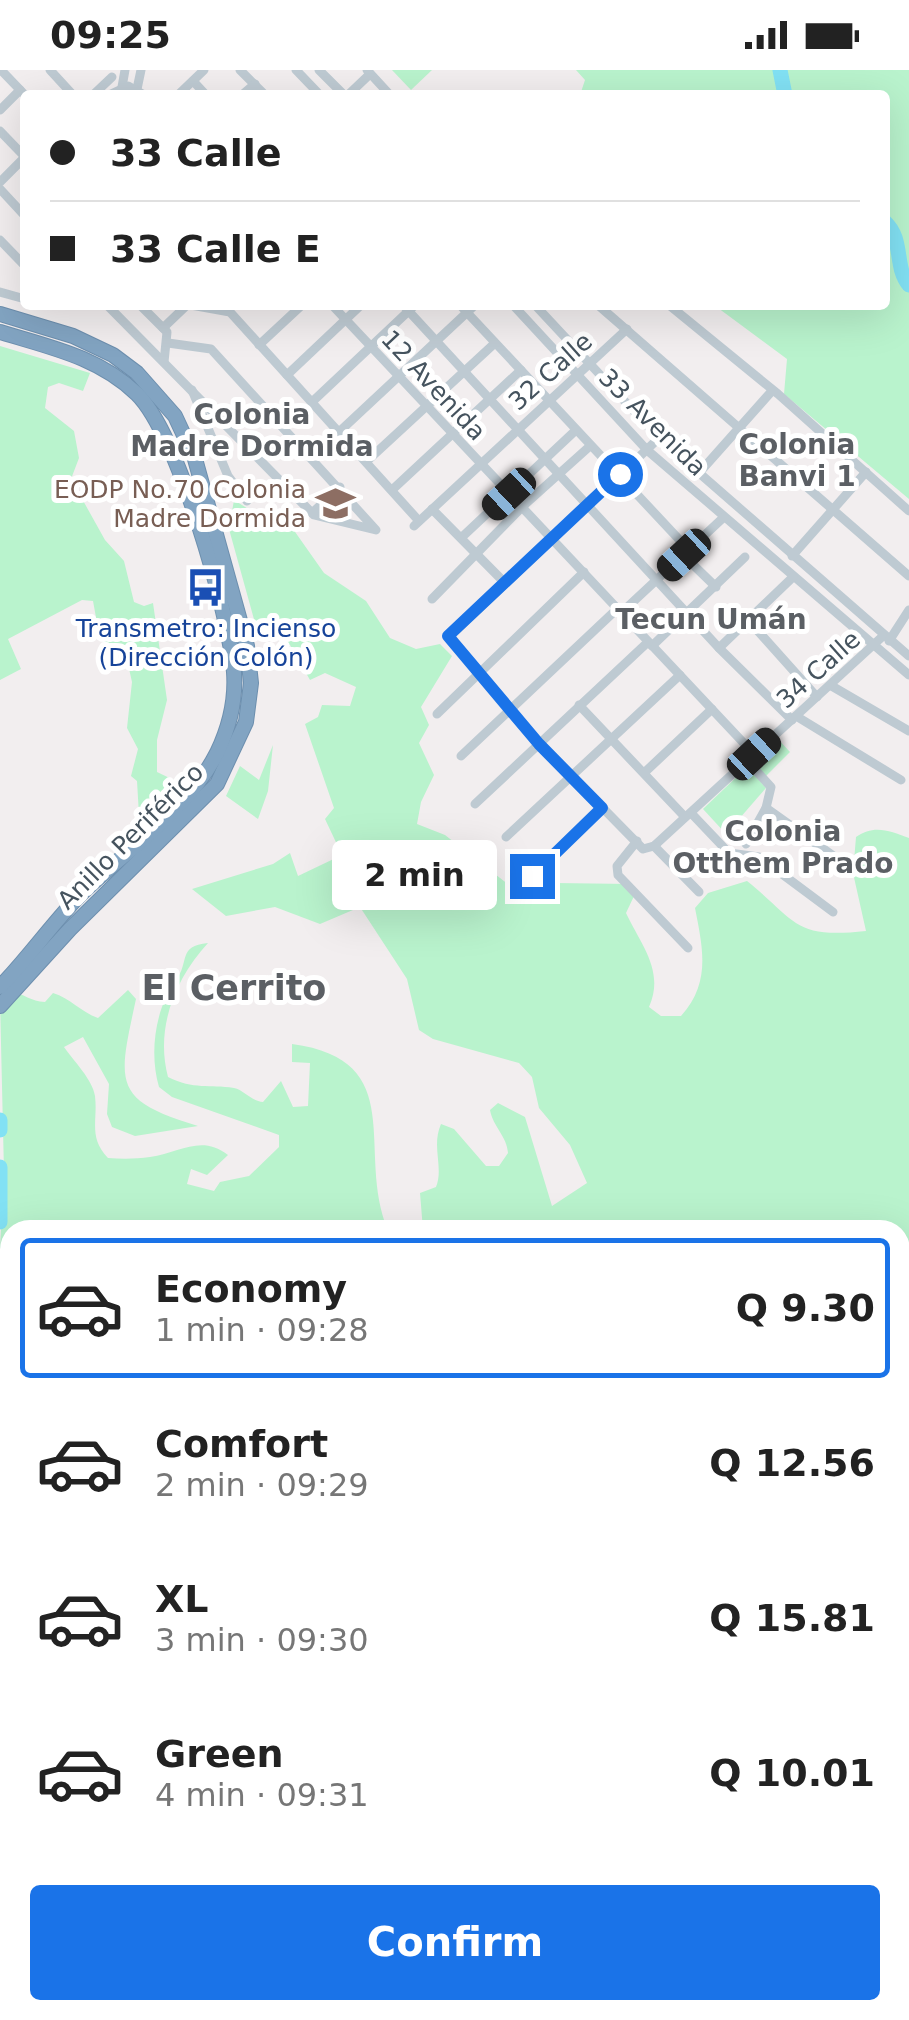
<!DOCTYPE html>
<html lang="en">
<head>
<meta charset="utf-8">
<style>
	body { margin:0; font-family:"DejaVu Sans",sans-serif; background:#f6f6f6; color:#222; height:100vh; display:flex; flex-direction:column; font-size:38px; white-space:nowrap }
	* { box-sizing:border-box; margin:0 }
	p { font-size:32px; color:#767676 }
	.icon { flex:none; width:55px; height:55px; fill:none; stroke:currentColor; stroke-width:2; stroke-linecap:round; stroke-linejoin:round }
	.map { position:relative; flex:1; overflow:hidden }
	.sheet { position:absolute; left:0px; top:1150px; width:910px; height:800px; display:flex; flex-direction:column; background:#fff; border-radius:30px 30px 0 0; box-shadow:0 10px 40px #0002 }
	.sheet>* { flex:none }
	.guide { position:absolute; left:20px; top:20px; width:870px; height:220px; border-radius:10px; box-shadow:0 10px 40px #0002; display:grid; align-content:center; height:220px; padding:0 30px; background:#fff }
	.end { position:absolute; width:45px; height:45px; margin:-22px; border:12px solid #1a73e8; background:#fff; box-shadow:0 0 0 5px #fff }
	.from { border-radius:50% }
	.bubble { position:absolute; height:70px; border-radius:10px; background:#fff; box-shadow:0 10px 40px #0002; font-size:32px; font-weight:600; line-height:70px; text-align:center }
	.car { position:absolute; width:30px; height:60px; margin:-30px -15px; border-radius:12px; box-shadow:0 0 8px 2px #0007; background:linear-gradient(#222 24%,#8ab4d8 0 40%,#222 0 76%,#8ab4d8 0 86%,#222 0) }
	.guide b { display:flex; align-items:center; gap:35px; height:95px; font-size:38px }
	.guide b+b { border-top:2px solid #e0e0e0 }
	.guide i { width:25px; height:25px; background:#222 }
	ul { padding:18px 0 0; list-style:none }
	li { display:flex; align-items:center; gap:30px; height:140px; margin:0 20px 15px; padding:0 10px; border:5px solid transparent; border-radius:10px }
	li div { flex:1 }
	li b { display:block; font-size:38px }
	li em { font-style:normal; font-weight:600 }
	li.active { border-color:#1a73e8 }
	li>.icon { width:90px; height:90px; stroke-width:1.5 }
	.action { display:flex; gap:20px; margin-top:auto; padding:20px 30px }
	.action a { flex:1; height:115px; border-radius:10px; background:#1a73e8; color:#fff; font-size:40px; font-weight:600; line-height:115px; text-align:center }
	.status { display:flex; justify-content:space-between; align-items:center; height:70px; padding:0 50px; background:#fff; direction:ltr }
	.status svg { height:28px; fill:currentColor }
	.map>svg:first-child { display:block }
	.green { fill:#b9f3cd }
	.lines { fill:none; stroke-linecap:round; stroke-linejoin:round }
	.river { stroke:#82e1f4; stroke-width:15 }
	.highway-casing { stroke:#6d8fae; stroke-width:16 }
	.minor { stroke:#becad2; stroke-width:9 }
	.highway { stroke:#82a4c2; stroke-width:14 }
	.route { stroke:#1a73e8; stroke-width:12 }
	.labels { text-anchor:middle; stroke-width:10; stroke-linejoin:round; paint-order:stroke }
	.street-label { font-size:25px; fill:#45535e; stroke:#fff }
	.education-label { font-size:25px; fill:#785e54; stroke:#fff; text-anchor:end }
	.transit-label { font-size:25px; fill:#164399; stroke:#fff }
	.neighbourhood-label { font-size:28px; font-weight:bold; fill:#5b5f64; stroke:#fff }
	.district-label { font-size:35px; font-weight:bold; fill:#5b5f64; stroke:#fff }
</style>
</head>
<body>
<div class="status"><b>09:25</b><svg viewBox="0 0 49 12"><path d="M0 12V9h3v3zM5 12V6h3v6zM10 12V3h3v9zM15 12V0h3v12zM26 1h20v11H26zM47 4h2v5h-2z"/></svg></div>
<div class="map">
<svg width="909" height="1950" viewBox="0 0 909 1950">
	<rect width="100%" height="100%" fill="#f2eeef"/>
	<g class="green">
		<path d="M392 0H432L411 20Z"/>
		<path d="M576 0H909V429L784 324 787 289 714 235H885V25H580L585 10Z"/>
		<path d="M0 276 90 303 83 321 59 313 48 317 45 338 74 361 79 388 71 409 105 470 124 491 134 532 144 536 153 533 167 630 157 670V702L180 713 139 745 137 711 131 706 138 679 127 658 132 612 128 594 100 569 93 531 82 530 8 569 21 599 0 610Z"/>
		<path d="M234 430 261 447 293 459 324 503 366 531 390 568 416 579 440 574 452 586 421 637 429 655 419 673 434 705 421 732 417 754 445 765 513 818 539 822 554 813 631 814 635 824 626 843C641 875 665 901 649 937L661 946H681C711 913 703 879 695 838L708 823 747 811C797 851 793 869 866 861L853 803 856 767C874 754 890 761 909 768V1471L900 1460V1160H423L420 1123 436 1117C444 1097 431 1077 441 1054L454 1059 486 1096H499L508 1083C507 1066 493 1057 490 1040L498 1033 525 1047 552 1136 587 1113 570 1075 539 1038 532 1007 519 993 433 969 419 960 407 909 360 837 320 854 275 837 226 846 192 819 273 794 290 783 298 806 342 785 325 749 334 738 305 654 318 647 322 635 350 636 356 617 325 603 310 610 290 575 257 560 229 459Z"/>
		<path d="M777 668 790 682 765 707 752 691Z"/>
		<path d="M273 675 268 721 258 749 226 726 240 696 259 710Z"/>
		<path d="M747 697 766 718 726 764 703 739Z"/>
		<path d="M208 873C175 909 155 958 168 1007 194 1020 209 1014 234 1018 244 1020 251 1031 263 1032L281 1011 293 1037 308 1036 310 993 292 992V974C411 990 355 1082 388 1160H10V1185L4 1184 0 1178 4 1102 0 930 10 922C24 923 31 932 45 932L53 923C70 928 81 942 98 948L128 920 136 929C118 1013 111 1030 198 1056L135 1066 112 1057 107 1044 109 1014 83 967 64 977C73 990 93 1010 95 1026 98 1051 88 1067 108 1088 122 1089 136 1089 150 1087 180 1083 201 1064 228 1085L207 1105 191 1099 187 1114 214 1121 220 1112 249 1106 279 1077V1065L172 1027 159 1017C149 983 155 939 176 910 190 892 177 876 208 873Z"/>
		<path d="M0 1208H10V1443L0 1446Z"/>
		<path d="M900 1504 909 1511V1950H608L604 1940H900Z"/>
		<path d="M131 1940H320L330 1950H166Z"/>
	</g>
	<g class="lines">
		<g class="river">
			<path d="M780 0 785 25"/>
			<path d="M885 152C904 169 894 198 909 215"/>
			<path d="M0 1050V1060"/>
			<path d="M0 1097V1152"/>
			<path d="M0 1211 10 1209"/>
			<path d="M900 1466 909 1479"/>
		</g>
		<defs>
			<g id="highway">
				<path d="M0 244 73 266 113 285 137 303 175 346 195 389 247 576 251 613 246 652 217 714 70 859 0 936"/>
				<path d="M0 262C49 277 99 287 137 324 178 364 229 543 234 602 236 629 229 658 217 683 188 740 125 781 80 825 52 854 28 888 0 917"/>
			</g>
		</defs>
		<use href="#highway" class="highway-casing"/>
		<g class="minor">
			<path d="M1 0 25 25"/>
			<path d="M50 0 73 25"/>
			<path d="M240 0 265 25"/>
			<path d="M296 0 320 25"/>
			<path d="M319 0 344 25"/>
			<path d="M367 0 390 25"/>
			<path d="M193 11 206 25"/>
			<path d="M122 17 125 0"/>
			<path d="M137 19 141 0"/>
			<path d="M93 25 112 7"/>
			<path d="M109 25 128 16 144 25"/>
			<path d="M178 25 204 0"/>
			<path d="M242 25 255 14"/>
			<path d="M348 25 370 4"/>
			<path d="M0 40 20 20"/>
			<path d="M0 61 25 87"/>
			<path d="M0 112 25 87"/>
			<path d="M0 119 25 146"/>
			<path d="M0 170 25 196"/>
			<path d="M0 222 25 229"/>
			<path d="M46 235H57"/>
			<path d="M107 235 314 445 376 460 211 279 168 273"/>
			<path d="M140 235 167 262 164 292"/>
			<path d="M191 235 230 242 419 451"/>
			<path d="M332 235 754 684"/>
			<path d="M403 235 719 578 792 650"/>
			<path d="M460 235 688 479"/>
			<path d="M513 235 647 380 909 605"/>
			<path d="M535 235 659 368 909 586"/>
			<path d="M598 235 909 506"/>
			<path d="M669 235 778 324 909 441"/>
			<path d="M163 258 187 235"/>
			<path d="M259 275 302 235"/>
			<path d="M287 305 361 235"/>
			<path d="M192 320 228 406 247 431"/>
			<path d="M312 332 415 235"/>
			<path d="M339 362 475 235"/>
			<path d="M659 368 449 567 539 673 643 779 654 776 883 566"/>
			<path d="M366 392 495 273"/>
			<path d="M699 403 771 322"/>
			<path d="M392 420 521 300"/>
			<path d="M432 439 503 511"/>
			<path d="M312 443 340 417"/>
			<path d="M414 456 627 259"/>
			<path d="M461 468 576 360"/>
			<path d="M683 485 716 517"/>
			<path d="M792 486 866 402"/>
			<path d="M432 529 522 437 590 376"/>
			<path d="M621 543 724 447"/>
			<path d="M749 551 817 627"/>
			<path d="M889 571 909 540"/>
			<path d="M652 576 745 487"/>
			<path d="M719 578 793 507"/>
			<path d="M830 615 909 661"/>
			<path d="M579 635 685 747"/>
			<path d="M437 644 584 502"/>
			<path d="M796 646 901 710"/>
			<path d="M461 686 617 539"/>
			<path d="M644 703 712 639"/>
			<path d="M475 734 648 572"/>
			<path d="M766 738 839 790"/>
			<path d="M691 743 729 783 759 787 833 842"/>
			<path d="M506 767 680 605"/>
			<path d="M637 771 617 796 618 805 688 878"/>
			<path d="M746 774 766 738 771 717 747 691"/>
			<path d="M654 776 699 822"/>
			<path d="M532 806 602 738"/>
			<path d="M0 1514 10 1510"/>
			<path d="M0 1694 10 1664"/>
			<path d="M0 1771 10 1774"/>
			<path d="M0 1877 10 1885"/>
			<path d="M78 1940 80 1950"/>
			<path d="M372 1940 382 1950"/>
			<path d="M472 1940 482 1950"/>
			<path d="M582 1940 586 1950"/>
		</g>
		<use href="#highway" class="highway"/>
	</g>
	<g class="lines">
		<path class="route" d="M532 806 602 738 539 674 448 566 620 404"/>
	</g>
	<defs>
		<symbol id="school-bare" viewBox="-9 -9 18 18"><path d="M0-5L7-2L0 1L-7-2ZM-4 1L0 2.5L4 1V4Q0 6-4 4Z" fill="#8d6e63" stroke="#fff" stroke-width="2.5" paint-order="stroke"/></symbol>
		<symbol id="bus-bare" viewBox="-9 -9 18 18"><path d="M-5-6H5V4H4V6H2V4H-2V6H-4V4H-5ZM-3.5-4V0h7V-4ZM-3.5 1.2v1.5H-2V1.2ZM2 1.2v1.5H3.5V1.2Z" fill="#1a4fb4" stroke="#fff" stroke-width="2.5" paint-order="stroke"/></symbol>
	</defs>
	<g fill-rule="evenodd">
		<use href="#school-bare" x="308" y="406" width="55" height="55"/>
		<use href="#bus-bare" x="178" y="490" width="55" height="55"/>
	</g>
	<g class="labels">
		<g class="street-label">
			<text transform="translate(550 301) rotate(-42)" y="9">32 Calle</text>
			<text transform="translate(434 315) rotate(47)" y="9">12 Avenida</text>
			<text transform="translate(653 352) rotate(45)" y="9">33 Avenida</text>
			<text transform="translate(818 599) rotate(-42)" y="9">34 Calle</text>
			<text transform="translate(130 766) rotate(-45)" y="9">Anillo Periférico</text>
		</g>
		<g class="education-label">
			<text x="306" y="428">EODP No.70 Colonia<tspan x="306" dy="29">Madre Dormida</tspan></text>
		</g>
		<g class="transit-label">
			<text x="206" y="567">Transmetro: Incienso<tspan x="206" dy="29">(Dirección Colón)</tspan></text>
		</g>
		<g class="neighbourhood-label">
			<text x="252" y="354">Colonia<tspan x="252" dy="32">Madre Dormida</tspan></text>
			<text x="797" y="384">Colonia<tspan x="797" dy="32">Banvi 1</tspan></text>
			<text x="711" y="559">Tecun Umán</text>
			<text x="783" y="771">Colonia<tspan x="783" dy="32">Otthem Prado</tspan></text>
		</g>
		<g class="district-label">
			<text x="234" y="930">El Cerrito</text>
		</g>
	</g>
</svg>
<i class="end from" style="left:620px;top:404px"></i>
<i class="end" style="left:532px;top:806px"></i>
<div class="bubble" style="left:332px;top:770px;width:165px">2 min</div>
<i class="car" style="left:509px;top:424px;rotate:227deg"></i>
<i class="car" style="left:684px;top:485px;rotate:227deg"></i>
<i class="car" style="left:754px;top:684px;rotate:47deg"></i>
<div class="guide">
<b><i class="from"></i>33 Calle</b>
<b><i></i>33 Calle E</b>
</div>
<section class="sheet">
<ul>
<li class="active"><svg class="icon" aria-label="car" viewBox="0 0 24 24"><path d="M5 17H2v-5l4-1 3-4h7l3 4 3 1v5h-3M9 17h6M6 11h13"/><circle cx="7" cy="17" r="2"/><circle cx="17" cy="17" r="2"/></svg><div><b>Economy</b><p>1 min · 09:28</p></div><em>Q 9.30</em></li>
<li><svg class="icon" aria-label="car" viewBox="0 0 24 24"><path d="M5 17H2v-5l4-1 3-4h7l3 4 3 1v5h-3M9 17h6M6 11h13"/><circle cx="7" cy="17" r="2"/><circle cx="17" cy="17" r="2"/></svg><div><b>Comfort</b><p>2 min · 09:29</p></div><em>Q 12.56</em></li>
<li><svg class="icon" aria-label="car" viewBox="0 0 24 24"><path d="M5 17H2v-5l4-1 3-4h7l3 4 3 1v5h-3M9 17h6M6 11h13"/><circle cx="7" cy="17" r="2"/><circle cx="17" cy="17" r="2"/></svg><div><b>XL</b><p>3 min · 09:30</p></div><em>Q 15.81</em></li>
<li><svg class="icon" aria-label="car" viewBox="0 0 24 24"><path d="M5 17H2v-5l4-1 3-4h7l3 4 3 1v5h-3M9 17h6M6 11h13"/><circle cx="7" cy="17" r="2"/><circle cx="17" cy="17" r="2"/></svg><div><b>Green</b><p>4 min · 09:31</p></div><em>Q 10.01</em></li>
</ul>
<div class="action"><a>Confirm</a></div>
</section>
</div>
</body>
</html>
